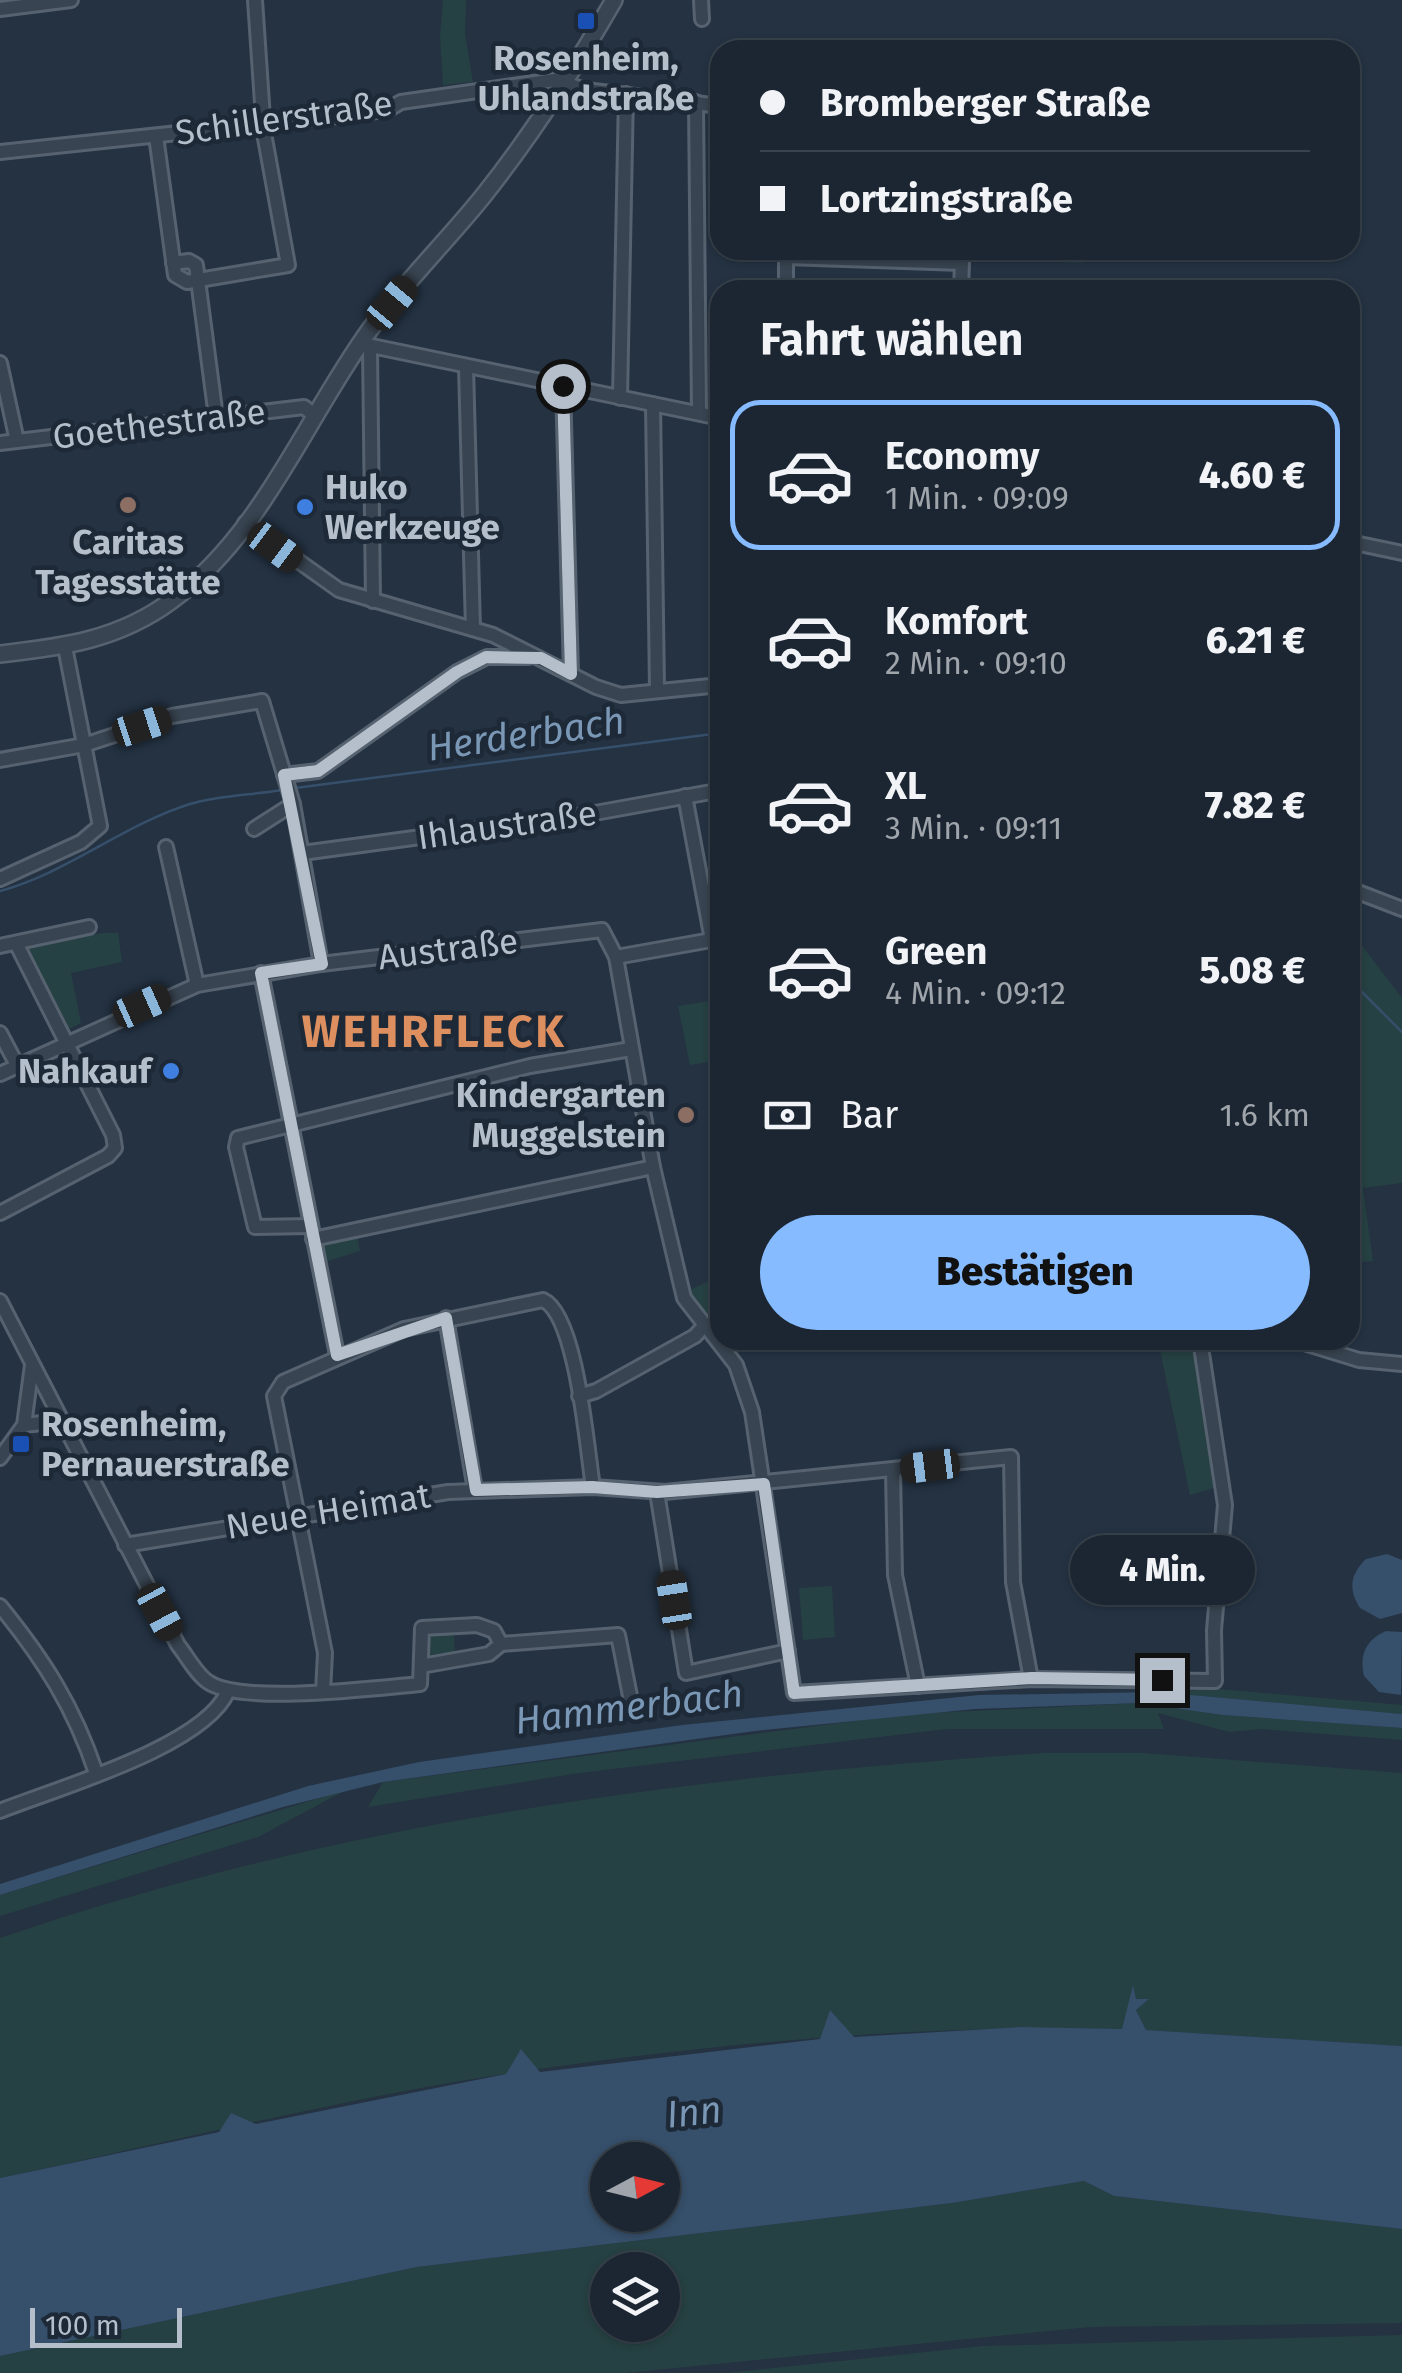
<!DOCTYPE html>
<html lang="de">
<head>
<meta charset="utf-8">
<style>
	body { margin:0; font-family:"Fira Sans",sans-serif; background:#28323e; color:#f1f3f6; height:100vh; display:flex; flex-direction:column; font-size:38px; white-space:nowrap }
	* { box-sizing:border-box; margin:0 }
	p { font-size:32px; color:#a0a5ac }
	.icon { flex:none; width:55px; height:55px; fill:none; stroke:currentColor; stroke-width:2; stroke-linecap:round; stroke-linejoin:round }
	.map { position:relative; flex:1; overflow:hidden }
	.details { position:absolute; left:710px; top:280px; width:650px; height:1070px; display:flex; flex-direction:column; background:#1b2632; border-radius:30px; box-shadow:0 2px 8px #0004,0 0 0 2px #39434d }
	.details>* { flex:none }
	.banner { position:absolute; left:710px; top:40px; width:650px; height:220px; border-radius:30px; box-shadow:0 2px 8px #0004,0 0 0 2px #39434d; display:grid; align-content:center; height:220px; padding:0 50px; background:#1b2632 }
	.needle { width:65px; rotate:83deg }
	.fabs { position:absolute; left:590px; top:2142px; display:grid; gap:20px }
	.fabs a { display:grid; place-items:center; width:90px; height:90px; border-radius:50%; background:#1b2632; box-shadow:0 2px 8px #0004,0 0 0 2px #39434d; font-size:50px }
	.scale { position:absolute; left:30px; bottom:25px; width:152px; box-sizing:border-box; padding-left:10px; border:5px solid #b5bfcc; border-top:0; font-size:28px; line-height:35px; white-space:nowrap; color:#b5bfcc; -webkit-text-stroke:8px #1d2937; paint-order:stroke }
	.end { position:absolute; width:45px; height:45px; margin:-22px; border:12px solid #b5bfcc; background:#111; box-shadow:0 0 0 5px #111 }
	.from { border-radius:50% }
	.bubble { position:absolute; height:70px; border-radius:35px; background:#1b2632; box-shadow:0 2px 8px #0004,0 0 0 2px #39434d; font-size:32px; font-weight:800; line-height:70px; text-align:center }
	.car { position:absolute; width:30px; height:60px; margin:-30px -15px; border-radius:12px; box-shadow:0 0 8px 2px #0007; background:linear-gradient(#222 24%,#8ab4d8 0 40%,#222 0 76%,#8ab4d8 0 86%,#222 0) }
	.banner b { display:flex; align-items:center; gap:35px; height:95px; font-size:38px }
	.banner b+b { border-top:2px solid #39434d }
	.banner i { width:25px; height:25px; background:#f1f3f6 }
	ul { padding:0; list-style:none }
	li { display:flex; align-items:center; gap:30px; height:150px; margin:0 20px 15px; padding:0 30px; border:5px solid transparent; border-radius:30px }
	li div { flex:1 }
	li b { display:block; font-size:38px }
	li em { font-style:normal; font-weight:800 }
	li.selected { border-color:#87bbff }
	li>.icon { width:90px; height:90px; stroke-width:1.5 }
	h2 { padding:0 50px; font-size:45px; line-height:120px }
	.pay { display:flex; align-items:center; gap:25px; height:110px; padding:0 50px; font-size:38px }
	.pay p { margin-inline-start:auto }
	.primary-button { display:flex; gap:20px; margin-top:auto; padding:20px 50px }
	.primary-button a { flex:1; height:115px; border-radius:60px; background:#87bbff; color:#111; font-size:40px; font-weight:800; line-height:115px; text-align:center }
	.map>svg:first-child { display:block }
	.green { fill:#264143; fill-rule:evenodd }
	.water { fill:#364f6a; fill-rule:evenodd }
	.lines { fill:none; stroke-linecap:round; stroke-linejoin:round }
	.stream { stroke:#364f6a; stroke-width:2.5 }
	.minor-casing { stroke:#56626f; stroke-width:18 }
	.tertiary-casing { stroke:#56626f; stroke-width:20 }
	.minor { stroke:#384451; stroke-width:12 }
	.tertiary { stroke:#384451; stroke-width:15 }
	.route { stroke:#b5bfcc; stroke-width:12 }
	.transit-dot { fill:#1a4fb4; stroke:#1d2937; stroke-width:4 }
	.education-dot { fill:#8d6e63; stroke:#1d2937; stroke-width:4 }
	.shop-dot { fill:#3f7fe0; stroke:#1d2937; stroke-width:4 }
	.labels { text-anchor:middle; stroke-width:9; stroke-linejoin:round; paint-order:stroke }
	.poi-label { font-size:35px; font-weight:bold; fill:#b5bfcc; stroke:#1d2937 }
	.street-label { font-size:35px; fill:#b5bfcc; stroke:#1d2937 }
	.water-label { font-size:38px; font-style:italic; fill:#7a97b5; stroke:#1d2937 }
	.district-label { font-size:45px; font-weight:bold; letter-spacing:2.5px; fill:#dd8f5f; stroke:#1d2937 }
</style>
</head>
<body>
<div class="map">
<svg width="1402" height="2373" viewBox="0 0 1402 2373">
	<rect width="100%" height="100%" fill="#243242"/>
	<g class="green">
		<path d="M443 0H466L465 33 473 82 443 85 440 37Z"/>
		<path d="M988 250H1082V263L988 259Z"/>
		<path d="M1350 930 1402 998V1183L1363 1188 1373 1261 1350 1263Z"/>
		<path d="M103 933H118L122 962 71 973 81 1023 65 1031 25 947Z"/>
		<path d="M715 1000 720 1060 690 1065 678 1006Z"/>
		<path d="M357 1235 360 1251 321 1263 319 1243Z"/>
		<path d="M720 1276V1309L704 1319 687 1291Z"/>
		<path d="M1158 1340H1195L1217 1487 1190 1495Z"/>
		<path d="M832 1586 835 1637 803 1640 799 1588Z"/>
		<path d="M454 1634 455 1652 430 1655 429 1635Z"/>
		<path d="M1218 1689 1402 1705V1714L1158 1692Z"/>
		<path d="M1140 1703 1222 1715 1402 1728V1740L1261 1729 1229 1732 1158 1713 1164 1729H947L579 1773 368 1807 383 1782 910 1714Z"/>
		<path d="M1043 1753H1144L1402 1773V2046L1146 2030 1136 2010 1148 2000H1136L1133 1988 1123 2029C917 2024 707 2044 504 2074 335 2100 167 2143 0 2178V1938C336 1822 690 1776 1043 1753Z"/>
		<path d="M346 1790 258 1837 0 1916V1895Z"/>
		<path d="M1084 2181 1114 2196 1402 2229V2323L1090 2327 625 2373H0V2356L417 2267 952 2203ZM608 2270H662V2325H608Z"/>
		<path d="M1402 2335V2373H726L983 2346Z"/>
	</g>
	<g class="water">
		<path d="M1387 1554 1402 1560V1613L1380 1619 1360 1608C1348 1590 1350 1574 1366 1559Z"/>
		<path d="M1386 1631 1402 1632 1401 1695 1379 1692 1364 1676C1359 1654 1366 1640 1386 1631Z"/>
		<path d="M1158 1692 1402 1714V1728L1222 1715 1140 1703 975 1709 755 1731 383 1782 283 1807 0 1895V1884L308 1786 419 1762 682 1725 979 1695Z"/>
		<path d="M1133 1985 1136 1999H1149L1136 2010 1146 2030 1402 2046V2229L1114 2196 1084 2181 952 2203 417 2267 0 2356V2178L219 2132 231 2113 256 2124 506 2074 521 2049 540 2072 820 2039 830 2010 854 2037 1021 2027 1122 2029ZM662 2160V2215H608V2160Z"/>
	</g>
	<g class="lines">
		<g class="stream">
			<path d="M295 788 720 733"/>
			<path d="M0 891C67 873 123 825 190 804 219 795 253 795 282 790"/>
			<path d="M1350 980 1402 1032"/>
		</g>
		<defs>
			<g id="minor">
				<path d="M701 0 702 19"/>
				<path d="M0 9 71 0"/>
				<path d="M696 102 699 413"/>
				<path d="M156 136 175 275 187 282 288 265 264 133 255 0"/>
				<path d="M0 152 356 114 389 109 401 102 555 80 585 90 720 106"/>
				<path d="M786 257 962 263 961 290"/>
				<path d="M173 263 189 261 196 265 216 417"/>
				<path d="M786 290V252"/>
				<path d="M362 344 720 418"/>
				<path d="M370 349 373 601"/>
				<path d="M0 363 17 441"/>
				<path d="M466 367 473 629"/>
				<path d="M563 385 571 674"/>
				<path d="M620 398 626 94"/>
				<path d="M653 404 657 688"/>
				<path d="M0 443 304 407 315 416"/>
				<path d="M245 523 339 590 493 635 596 687 621 695 720 685"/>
				<path d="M1350 542 1402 553"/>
				<path d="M0 760 84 745 172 716 262 701 293 804 321 964"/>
				<path d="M284 775 318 771 457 672 487 657H529"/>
				<path d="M685 796 712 940"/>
				<path d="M254 829 293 804"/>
				<path d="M166 847 197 985"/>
				<path d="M302 853 584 815 711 792"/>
				<path d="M0 879 81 842 100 826 65 647"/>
				<path d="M1350 889 1402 909"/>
				<path d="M0 946 89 927"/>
				<path d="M616 957 717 939"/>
				<path d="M261 973 337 1355"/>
				<path d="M0 1033 17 1065"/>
				<path d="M0 1074 197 985 321 964 602 930 616 957 653 1167 684 1298 736 1365 752 1412 794 1693 1031 1679 1215 1681 1214 1630 1225 1505 1200 1340"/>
				<path d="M0 1213 108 1156 115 1148 113 1135 16 943"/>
				<path d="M310 1226 255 1227 236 1147 238 1138 530 1066 631 1049"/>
				<path d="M313 1239 653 1167"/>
				<path d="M0 1301 178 1645C187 1656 196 1674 208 1682 241 1705 376 1688 420 1684L422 1628 477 1625 494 1631 501 1644 489 1654 421 1666"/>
				<path d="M446 1318 475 1490"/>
				<path d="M1294 1340 1359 1360 1402 1364"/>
				<path d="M579 1396 596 1391 695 1336 704 1326"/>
				<path d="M24 1425 61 1421"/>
				<path d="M0 1458 24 1425 32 1365"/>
				<path d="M893 1471 895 1575 918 1686"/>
				<path d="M657 1492 686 1673 788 1651"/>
				<path d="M125 1545 448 1492 593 1487 665 1492 1011 1457 1013 1582 1031 1679"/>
				<path d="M0 1606C44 1660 74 1707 96 1773"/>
				<path d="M501 1644 618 1635 632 1706"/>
				<path d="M323 1692 325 1653 274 1396 283 1382 404 1329 543 1300C577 1315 587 1450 593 1487"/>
				<path d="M0 1811C57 1788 204 1747 228 1691"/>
			</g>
			<path id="tertiary" d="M0 654C63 647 118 640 171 601 263 534 306 417 371 328 406 281 448 240 484 195 533 133 575 68 614 0"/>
		</defs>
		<use href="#minor" class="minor-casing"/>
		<use href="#tertiary" class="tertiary-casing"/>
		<use href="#minor" class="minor"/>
		<use href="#tertiary" class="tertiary"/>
	</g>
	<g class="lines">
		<path class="route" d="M563 386 571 674 541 658 486 657 457 672 318 771 284 775 322 964 261 973 337 1355 446 1318 476 1490 592 1487 657 1492 764 1484 794 1693 1032 1678 1162 1680"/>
	</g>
	<g class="transit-dot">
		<rect x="576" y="11" width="20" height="20" rx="5"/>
		<rect x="11" y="1434" width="20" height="20" rx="5"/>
	</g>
	<g class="education-dot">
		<circle cx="128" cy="505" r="10"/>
		<circle cx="686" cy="1115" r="10"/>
	</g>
	<g class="shop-dot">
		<circle cx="305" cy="507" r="10"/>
		<circle cx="171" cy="1071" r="10"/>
	</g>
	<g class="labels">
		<g class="poi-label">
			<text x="586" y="70">Rosenheim,<tspan x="586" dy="40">Uhlandstraße</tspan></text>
			<text x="325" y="499" text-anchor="start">Huko<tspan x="325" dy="40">Werkzeuge</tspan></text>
			<text x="128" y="554">Caritas<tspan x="128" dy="40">Tagesstätte</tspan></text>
			<text x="151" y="1083" text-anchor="end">Nahkauf</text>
			<text x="666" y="1107" text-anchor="end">Kindergarten<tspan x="666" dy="40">Muggelstein</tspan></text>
			<text x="41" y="1436" text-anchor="start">Rosenheim,<tspan x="41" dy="40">Pernauerstraße</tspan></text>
		</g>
		<g class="street-label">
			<text transform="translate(284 118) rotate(-8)" y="12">Schillerstraße</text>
			<text transform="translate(159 424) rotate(-7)" y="12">Goethestraße</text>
			<text transform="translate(507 825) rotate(-8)" y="12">Ihlaustraße</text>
			<text transform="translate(448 949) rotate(-7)" y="12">Austraße</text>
			<text transform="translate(328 1511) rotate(-9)" y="12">Neue Heimat</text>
		</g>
		<g class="water-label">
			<text transform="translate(526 734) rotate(-8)" y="13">Herderbach</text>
			<text transform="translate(629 1707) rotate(-7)" y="13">Hammerbach</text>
			<text transform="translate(694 2112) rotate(-6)" y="13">Inn</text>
		</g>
		<g class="district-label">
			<text x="434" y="1047">WEHRFLECK</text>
		</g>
	</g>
</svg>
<div class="fabs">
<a><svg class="needle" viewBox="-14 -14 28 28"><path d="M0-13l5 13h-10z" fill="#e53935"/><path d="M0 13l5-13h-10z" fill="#a0a5ac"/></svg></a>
<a><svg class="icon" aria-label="layers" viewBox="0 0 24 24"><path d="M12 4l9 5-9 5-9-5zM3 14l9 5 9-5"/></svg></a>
</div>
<div class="scale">100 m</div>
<i class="end from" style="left:563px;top:386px"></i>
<i class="end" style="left:1162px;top:1680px"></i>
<div class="bubble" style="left:1070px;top:1535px;width:185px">4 Min.</div>
<i class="car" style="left:392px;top:303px;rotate:40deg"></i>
<i class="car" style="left:275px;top:547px;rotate:127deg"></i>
<i class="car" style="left:142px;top:726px;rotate:72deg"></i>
<i class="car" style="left:142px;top:1006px;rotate:66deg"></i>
<i class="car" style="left:930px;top:1466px;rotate:263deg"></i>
<i class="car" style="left:674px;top:1600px;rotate:351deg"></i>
<i class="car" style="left:160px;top:1612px;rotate:152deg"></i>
<div class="banner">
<b><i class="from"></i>Bromberger Straße</b>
<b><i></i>Lortzingstraße</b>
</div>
<section class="details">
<h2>Fahrt wählen</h2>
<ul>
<li class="selected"><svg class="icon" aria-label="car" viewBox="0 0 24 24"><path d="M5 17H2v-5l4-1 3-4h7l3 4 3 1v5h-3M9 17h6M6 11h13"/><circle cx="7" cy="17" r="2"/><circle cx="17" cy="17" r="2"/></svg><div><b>Economy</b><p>1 Min. · 09:09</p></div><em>4.60 €</em></li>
<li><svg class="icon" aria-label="car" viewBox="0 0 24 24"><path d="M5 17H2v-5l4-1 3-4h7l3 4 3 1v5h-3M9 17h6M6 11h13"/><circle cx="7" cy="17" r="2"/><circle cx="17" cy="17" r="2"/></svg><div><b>Komfort</b><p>2 Min. · 09:10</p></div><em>6.21 €</em></li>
<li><svg class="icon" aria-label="car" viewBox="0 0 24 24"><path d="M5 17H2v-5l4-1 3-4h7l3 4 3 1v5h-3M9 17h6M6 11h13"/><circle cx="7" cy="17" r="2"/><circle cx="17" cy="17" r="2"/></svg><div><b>XL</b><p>3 Min. · 09:11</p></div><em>7.82 €</em></li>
<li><svg class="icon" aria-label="car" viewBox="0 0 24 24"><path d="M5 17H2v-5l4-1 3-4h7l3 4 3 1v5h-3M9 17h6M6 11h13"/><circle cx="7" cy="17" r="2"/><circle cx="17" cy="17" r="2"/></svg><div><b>Green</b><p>4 Min. · 09:12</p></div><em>5.08 €</em></li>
</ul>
<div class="pay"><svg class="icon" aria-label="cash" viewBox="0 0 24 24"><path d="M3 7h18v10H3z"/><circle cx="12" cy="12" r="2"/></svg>Bar<p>1.6 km</p></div>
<div class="primary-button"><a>Bestätigen</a></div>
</section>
</div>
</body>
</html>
